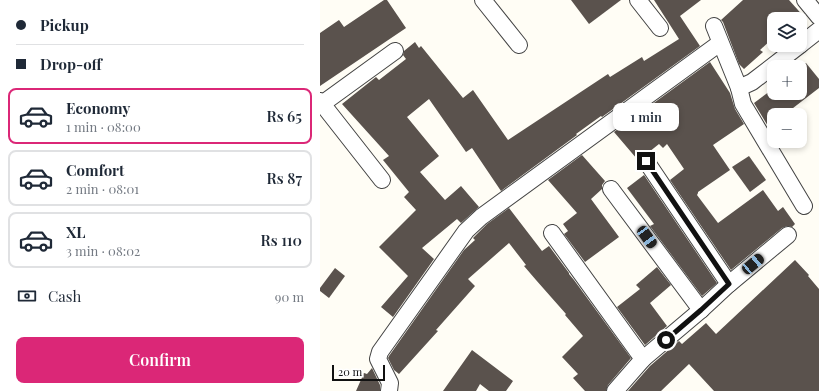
<!DOCTYPE html>
<html lang="en">
<head>
<meta charset="utf-8">
<style>
	body { margin:0; font-family:"Playfair Display",serif; background:#f2f2f3; color:#1f2937; height:100vh; display:flex; flex-direction:column; font-size:15px; white-space:nowrap }
	* { box-sizing:border-box; margin:0 }
	p { font-size:13px; color:#747a83 }
	.icon { flex:none; width:22px; height:22px; fill:none; stroke:currentColor; stroke-width:2; stroke-linecap:round; stroke-linejoin:round }
	.map { position:relative; flex:1; overflow:hidden }
	.sheet { display:flex; flex-direction:column; background:#fff; width:320px }
	.sheet>* { flex:none }
	.top-card { display:grid; align-content:center; height:88px; padding:0 16px; background:#fff }
	.buttons { position:absolute; left:447px; top:12px; display:grid; gap:8px }
	.buttons a { display:grid; place-items:center; width:40px; height:40px; border-radius:8px; background:#fff; box-shadow:0 2px 6px #0003; font-size:20px }
	.scale { position:absolute; left:12px; bottom:10px; width:53px; box-sizing:border-box; padding-left:4px; border:2px solid #111; border-top:0; font-size:11px; line-height:14px; white-space:nowrap; color:#111; -webkit-text-stroke:3px #fff; paint-order:stroke }
	.end { position:absolute; width:18px; height:18px; margin:-9px; border:5px solid #111; background:#fff; box-shadow:0 0 0 2px #fff }
	.from { border-radius:50% }
	.bubble { position:absolute; height:28px; border-radius:8px; background:#fff; box-shadow:0 2px 6px #0003; font-size:13px; font-weight:600; line-height:28px; text-align:center }
	.car { position:absolute; width:12px; height:24px; margin:-12px -6px; border-radius:5px; box-shadow:0 0 3px 1px #0007; background:linear-gradient(#222 24%,#8ab4d8 0 40%,#222 0 76%,#8ab4d8 0 86%,#222 0) }
	.top-card b { display:flex; align-items:center; gap:14px; height:38px; font-size:15px }
	.top-card b+b { border-top:1px solid #e0e1e3 }
	.top-card i { width:10px; height:10px; background:#1f2937 }
	ul { padding:0; list-style:none }
	li { display:flex; align-items:center; gap:12px; height:56px; margin:0 8px 6px; padding:0 8px; border:2px solid #e0e1e3; border-radius:8px }
	li div { flex:1 }
	li b { display:block; font-size:15px }
	li em { font-style:normal; font-weight:600 }
	li.on { border-color:#db2777 }
	li>.icon { width:36px; height:36px; stroke-width:1.5 }
	.pay { display:flex; align-items:center; gap:10px; height:44px; padding:0 16px; font-size:15px }
	.pay p { margin-inline-start:auto }
	.action { display:flex; gap:8px; margin-top:auto; padding:8px 16px }
	.action a { flex:1; height:46px; border-radius:8px; background:#db2777; color:#fff; font-size:16px; font-weight:600; line-height:46px; text-align:center }
	main { display:flex; flex:1; min-height:0 }
	.map>svg:first-child { display:block }
	.building { fill:#5a524d }
	.lines { fill:none; stroke-linecap:round; stroke-linejoin:round }
	.minor-casing { stroke:#444; stroke-width:18 }
	.minor { stroke:#fff; stroke-width:16 }
	.route { stroke:#111; stroke-width:5 }
</style>
</head>
<body>
<main>
<section class="sheet">
<div class="top-card">
<b><i class="from"></i>Pickup</b>
<b><i></i>Drop-off</b>
</div>
<ul>
<li class="on"><svg class="icon" aria-label="car" viewBox="0 0 24 24"><path d="M5 17H2v-5l4-1 3-4h7l3 4 3 1v5h-3M9 17h6M6 11h13"/><circle cx="7" cy="17" r="2"/><circle cx="17" cy="17" r="2"/></svg><div><b>Economy</b><p>1 min · 08:00</p></div><em>Rs 65</em></li>
<li><svg class="icon" aria-label="car" viewBox="0 0 24 24"><path d="M5 17H2v-5l4-1 3-4h7l3 4 3 1v5h-3M9 17h6M6 11h13"/><circle cx="7" cy="17" r="2"/><circle cx="17" cy="17" r="2"/></svg><div><b>Comfort</b><p>2 min · 08:01</p></div><em>Rs 87</em></li>
<li><svg class="icon" aria-label="car" viewBox="0 0 24 24"><path d="M5 17H2v-5l4-1 3-4h7l3 4 3 1v5h-3M9 17h6M6 11h13"/><circle cx="7" cy="17" r="2"/><circle cx="17" cy="17" r="2"/></svg><div><b>XL</b><p>3 min · 08:02</p></div><em>Rs 110</em></li>
</ul>
<div class="pay"><svg class="icon" aria-label="cash" viewBox="0 0 24 24"><path d="M3 7h18v10H3z"/><circle cx="12" cy="12" r="2"/></svg>Cash<p>90 m</p></div>
<div class="action"><a>Confirm</a></div>
</section>
<div class="map">
<svg width="499" height="391" viewBox="0 0 499 391">
	<rect width="100%" height="100%" fill="#fffdf5"/>
	<g class="building">
		<path d="M64 0H67L86 28 0 86V33L19 20 24 27Z"/>
		<path d="M251 0H301L269 24Z"/>
		<path d="M334 0H381L360 16 380 46 282 117 281 116 256 134 257 135 181 191 152 148 146 152 109 99 87 117 119 156 100 172 125 200 141 186 159 207 141 223 137 219 102 248 114 259 73 317 61 307 88 276 59 247 96 210 84 197 89 192 63 160 69 156 22 104 56 77 59 80 86 59 83 55 84 51 95 42 99 48 101 46 143 98 153 90 188 140 288 74 290 77 322 57 324 61 359 39Z"/>
		<path d="M423 0H469L486 19H454V37L440 50 443 52 424 69 419 64 403 22 401 20Z"/>
		<path d="M390 62 410 93 415 109 424 124 393 145 410 170 378 192V193L377 195 398 223 443 190 458 211 463 207 475 224 472 227 467 226 462 228 411 270 350 180 364 169 347 144 343 148 339 144 329 152H325L321 153 318 157 317 159 294 132Z"/>
		<path d="M486 63 499 79V88L464 115H454V136L434 103 454 88V93H480V67Z"/>
		<path d="M262 155 285 181 282 185V189L271 199 299 237 265 262 244 234 248 231 243 224 257 213 228 180Z"/>
		<path d="M429 156 446 180 430 192 412 167Z"/>
		<path d="M324 175 397 283 382 296 330 226 334 224 307 188Z"/>
		<path d="M189 208 222 251 229 246 249 273V274L254 280 311 358 288 385 286 391H265L253 378 258 374 242 357 263 336 245 315 246 314 216 280 204 266 206 265 189 243 148 279 155 286 116 330 118 331 79 374 74 370 68 358 69 356 144 250 155 240 153 238 167 224Z"/>
		<path d="M475 260 489 275 488 276 499 289V391H394L369 364 341 391H308L330 366 359 341 362 344 386 323 396 334Z"/>
		<path d="M337 267 351 285 330 303 347 326 325 345 297 307 320 289 316 285Z"/>
		<path d="M15 268 25 276 9 298 0 291V288Z"/>
		<path d="M152 350 193 381 186 391H169L160 384 156 391H123Z"/>
		<path d="M52 368 60 385V391H36L44 373 47 374Z"/>
	</g>
	<g class="lines">
		<defs>
			<g id="minor">
				<path d="M163 0 199 45"/>
				<path d="M318 0 340 28"/>
				<path d="M485 0 499 17"/>
				<path d="M394 26 419 88 432 82 480 45"/>
				<path d="M480 45 499 30"/>
				<path d="M419 88 423 104 484 206"/>
				<path d="M0 101 62 180"/>
				<path d="M2 104 75 51"/>
				<path d="M326 161 409 284"/>
				<path d="M291 189 381 310"/>
				<path d="M232 233 323 359"/>
				<path d="M69 391 70 383 58 359 60 352 146 231 161 217 400 43"/>
				<path d="M295 391 323 359 381 310 409 284 468 235"/>
			</g>
		</defs>
		<use href="#minor" class="minor-casing"/>
		<use href="#minor" class="minor"/>
	</g>
	<g class="lines">
		<path class="route" d="M326 161 409 284 381 310 346 340"/>
	</g>
</svg>
<div class="buttons">
<a><svg class="icon" aria-label="layers" viewBox="0 0 24 24"><path d="M12 4l9 5-9 5-9-5zM3 14l9 5 9-5"/></svg></a>
<a>+</a>
<a>−</a>
</div>
<div class="scale">20 m</div>
<i class="end from" style="left:346px;top:340px"></i>
<i class="end" style="left:326px;top:161px"></i>
<div class="bubble" style="left:293px;top:103px;width:66px">1 min</div>
<i class="car" style="left:327px;top:237px;rotate:144deg"></i>
<i class="car" style="left:433px;top:264px;rotate:50deg"></i>
</div>
</main>
</body>
</html>
